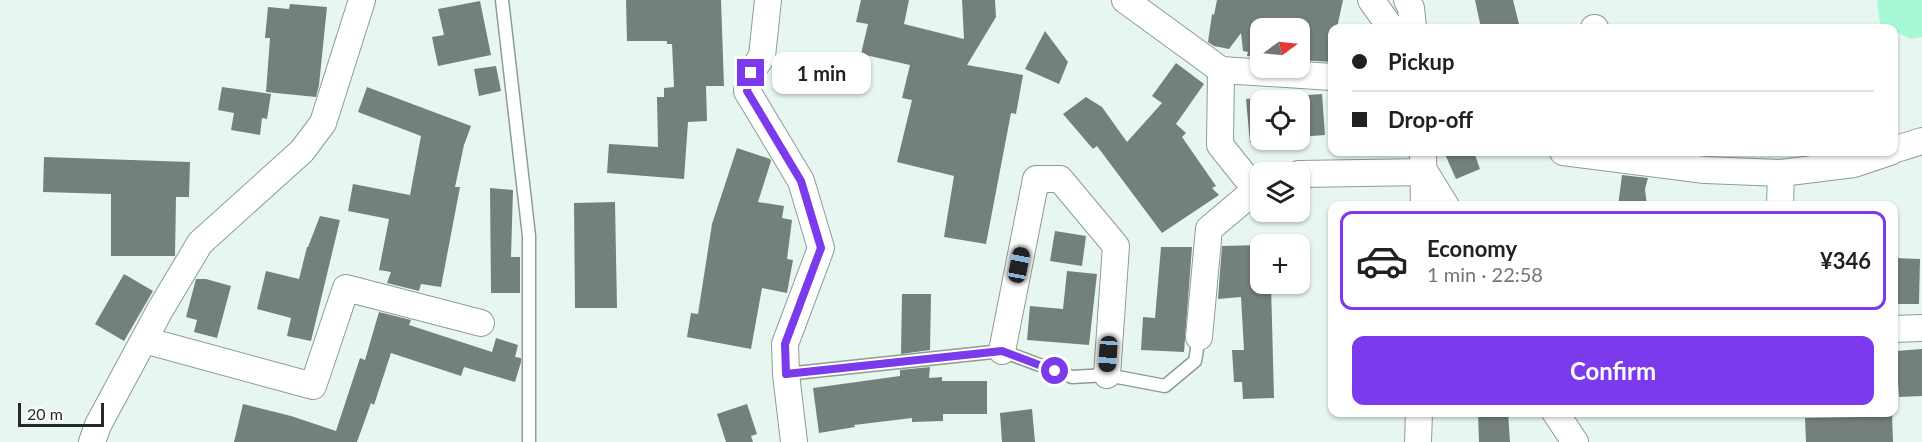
<!DOCTYPE html>
<html lang="en">
<head>
<meta charset="utf-8">
<style>
	body { margin:0; font-family:Lato,sans-serif; background:#f6f6f6; color:#202124; height:100vh; display:flex; flex-direction:column; font-size:22px; white-space:nowrap }
	* { box-sizing:border-box; margin:0 }
	p { font-size:20px; color:#757577 }
	.icon { flex:none; width:33px; height:33px; fill:none; stroke:currentColor; stroke-width:2; stroke-linecap:round; stroke-linejoin:round }
	.map { position:relative; flex:1; overflow:hidden }
	.panel { position:absolute; left:1328px; top:201px; width:570px; height:216px; display:flex; flex-direction:column; background:#fff; border-radius:12px; box-shadow:0 2px 4px #0004 }
	.panel>* { flex:none }
	.banner { position:absolute; left:1328px; top:24px; width:570px; height:132px; border-radius:12px; box-shadow:0 2px 4px #0004; display:grid; align-content:center; height:132px; padding:0 24px; background:#fff }
	.needle { width:39px; rotate:75deg }
	.buttons { position:absolute; left:1250px; top:18px; display:grid; gap:12px }
	.buttons a { display:grid; place-items:center; width:60px; height:60px; border-radius:12px; background:#fff; box-shadow:0 2px 4px #0004; font-size:30px }
	.scale { position:absolute; left:18px; bottom:15px; width:86px; box-sizing:border-box; padding-left:6px; border:3px solid #232926; border-top:0; font-size:16px; line-height:21px; white-space:nowrap; color:#232926; -webkit-text-stroke:4px #fff; paint-order:stroke }
	.end { position:absolute; width:27px; height:27px; margin:-14px; border:8px solid #7c3aed; background:#fff; box-shadow:0 0 0 3px #fff }
	.from { border-radius:50% }
	.bubble { position:absolute; height:42px; border-radius:12px; background:#fff; box-shadow:0 2px 4px #0004; font-size:20px; font-weight:700; line-height:42px; text-align:center }
	.car { position:absolute; width:18px; height:36px; margin:-18px -9px; border-radius:8px; box-shadow:0 0 4px 2px #0007; background:linear-gradient(#222 24%,#8ab4d8 0 40%,#222 0 76%,#8ab4d8 0 86%,#222 0) }
	.banner b { display:flex; align-items:center; gap:21px; height:57px; font-size:22px }
	.banner b+b { border-top:2px solid #e0e0e0 }
	.banner i { width:15px; height:15px; background:#202124 }
	ul { padding:10px 0 0; list-style:none }
	li { display:flex; align-items:center; gap:18px; height:99px; margin:0 12px 9px; padding:0 12px; border:3px solid #e0e0e0; border-radius:12px }
	li div { flex:1 }
	li b { display:block; font-size:22px }
	li em { font-style:normal; font-weight:700 }
	li.active { border-color:#7c3aed }
	li>.icon { width:54px; height:54px; stroke-width:1.5 }
	.button { display:flex; gap:12px; margin-top:auto; padding:12px 24px }
	.button a { flex:1; height:69px; border-radius:12px; background:#7c3aed; color:#fff; font-size:24px; font-weight:700; line-height:69px; text-align:center }
	.map>svg:first-child { display:block }
	.green { fill:#a7f9d5 }
	.building { fill:#73817a }
	.lines { fill:none; stroke-linecap:round; stroke-linejoin:round }
	.service-casing { stroke:#8e9c95; stroke-width:15 }
	.minor-casing { stroke:#8e9c95; stroke-width:28 }
	.service { stroke:#fff; stroke-width:12 }
	.minor { stroke:#fff; stroke-width:26 }
	.route { stroke:#7c3aed; stroke-width:8 }
</style>
</head>
<body>
<div class="map">
<svg width="1922" height="442" viewBox="0 0 1922 442">
	<rect width="100%" height="100%" fill="#e7f7ef"/>
	<path class="green" d="M1877 0H1922V37L1910 39 1893 30V28L1880 24Z"/>
	<g class="building">
		<path d="M626 0H721L724 86H706L707 121 688 122 684 179 607 173 609 144 658 147 657 97H664V88L674 87 672 44H667V41H627Z"/>
		<path d="M861 0H909L904 24 964 39 962 0H995L996 17 967 65 1023 75 1016 114 1011 113 986 244 944 237 954 176 897 162 912 100 902 98 910 65 861 54 868 24 856 22Z"/>
		<path d="M1217 0H1343L1337 28H1332V62L1299 60V28H1260V57L1247 56 1248 52 1243 51 1241 33 1229 49 1214 46 1208 42 1212 14 1214 15Z"/>
		<path d="M1475 0H1513L1520 28H1481Z"/>
		<path d="M480 1 491 55 438 66 432 37 444 35 438 9Z"/>
		<path d="M290 4 327 7 319 85 316 97 266 92 270 38H265L268 7 289 9Z"/>
		<path d="M1045 31 1068 62 1059 84 1025 69Z"/>
		<path d="M1176 63 1204 84 1176 124 1186 133 1182 137 1216 186 1212 188 1219 195 1162 233 1097 146 1093 149 1063 114 1086 97 1102 107 1127 142 1162 103 1152 96Z"/>
		<path d="M496 66 501 91 479 96 474 69Z"/>
		<path d="M222 87 271 94 267 119 262 118 260 135 231 130 234 113 218 110Z"/>
		<path d="M367 87 471 126 464 145 455 187H460L441 287 421 284 419 291 387 283 391 272 379 270 389 219 348 211 353 184 410 195 421 136 358 112Z"/>
		<path d="M1322 94 1325 135 1299 137V100H1260V140L1284 141 1250 143 1246 99Z"/>
		<path d="M737 148 770 159 771 161 758 202 784 206 782 218 792 220 787 259 793 260 787 293 762 288 751 349 687 337 691 313 698 314 712 224Z"/>
		<path d="M1444 152H1474L1480 169 1456 179Z"/>
		<path d="M44 157 190 162 189 197H176L175 256H111V194L43 192Z"/>
		<path d="M1622 175 1648 178 1645 189 1647 206H1618Z"/>
		<path d="M490 188 513 190 511 257H520V293H491Z"/>
		<path d="M615 202 617 308H575L574 203Z"/>
		<path d="M320 216 340 220 311 341 287 336 291 318 257 309 266 271 299 279 307 247H308Z"/>
		<path d="M1055 231 1086 236 1082 266 1050 261Z"/>
		<path d="M1260 245V284H1271L1274 398 1243 399 1242 382H1234L1232 350H1244L1241 297 1218 299 1222 246Z"/>
		<path d="M1161 247H1192L1184 352 1141 350 1143 317 1155 318Z"/>
		<path d="M1893 258 1920 259 1919 304H1893Z"/>
		<path d="M1067 271 1097 274 1089 345 1027 340 1030 306 1063 309Z"/>
		<path d="M124 274 153 291 124 341 95 324Z"/>
		<path d="M196 279H206L231 286 217 338 194 332 197 320 186 317Z"/>
		<path d="M902 294H931L930 350 901 354Z"/>
		<path d="M379 312 411 320 409 325 492 352 496 338 518 345 515 357 521 358V362L515 382 464 367 461 376 391 353 374 405 371 403 357 442H234L243 404 291 416 336 431 360 358 365 360Z"/>
		<path d="M1922 349V396L1899 397 1896 351Z"/>
		<path d="M930 367 929 378 942 377V381H987V414H943V421L912 422V418L854 425 855 427 819 433 813 388 900 376V370Z"/>
		<path d="M747 404 757 434 751 436 753 442H726L717 414Z"/>
		<path d="M1032 409 1035 442H1002L1000 413Z"/>
		<path d="M1478 412H1508L1510 442H1479Z"/>
		<path d="M1862 412H1892L1893 442H1806L1805 418 1862 417Z"/>
	</g>
	<g class="lines">
		<defs>
			<g id="service">
				<path d="M502 0 529 236V442"/>
				<path d="M786 374 1002 351 1072 377 1107 375 1165 386 1195 361 1199 337"/>
			</g>
			<g id="minor">
				<path d="M768 0 762 56 751 73 747 91 801 181 821 248 785 344 786 374 794 442"/>
				<path d="M1125 0 1221 70"/>
				<path d="M1371 0 1391 28"/>
				<path d="M1407 0 1411 8 1413 28"/>
				<path d="M1594 28H1595"/>
				<path d="M1893 150 1922 141"/>
				<path d="M1423 152 1424 206"/>
				<path d="M1563 152 1705 170 1781 173 1854 164 1890 152"/>
				<path d="M1299 174 1425 172 1446 206"/>
				<path d="M1256 190 1220 145 1221 70 1332 77"/>
				<path d="M1780 206 1781 173"/>
				<path d="M1893 329 1922 328"/>
				<path d="M1199 337 1209 229 1260 186"/>
				<path d="M144 340 313 386 346 288 481 323"/>
				<path d="M1002 351 1036 179H1060L1116 246 1107 375"/>
				<path d="M1555 412 1575 442"/>
				<path d="M92 442 98 425 160 310 200 243 302 151 323 123 362 0"/>
				<path d="M1418 442 1419 412"/>
			</g>
		</defs>
		<use href="#service" class="service-casing"/>
		<use href="#minor" class="minor-casing"/>
		<use href="#service" class="service"/>
		<use href="#minor" class="minor"/>
	</g>
	<g class="lines">
		<path class="route" d="M751 73 747 91 801 181 821 248 785 344 786 374 1002 351 1055 371"/>
	</g>
</svg>
<div class="buttons">
<a><svg class="needle" viewBox="-14 -14 28 28"><path d="M0-13l5 13h-10z" fill="#e53935"/><path d="M0 13l5-13h-10z" fill="#757577"/></svg></a>
<a><svg class="icon" aria-label="locate" viewBox="0 0 24 24"><circle cx="12" cy="12" r="6"/><path d="M12 2v4M12 18v4M2 12h4M18 12h4"/></svg></a>
<a><svg class="icon" aria-label="layers" viewBox="0 0 24 24"><path d="M12 4l9 5-9 5-9-5zM3 14l9 5 9-5"/></svg></a>
<a>+</a>
</div>
<div class="scale">20 m</div>
<i class="end from" style="left:1055px;top:371px"></i>
<i class="end" style="left:751px;top:73px"></i>
<div class="bubble" style="left:772px;top:52px;width:99px">1 min</div>
<i class="car" style="left:1019px;top:265px;rotate:11deg"></i>
<i class="car" style="left:1108px;top:354px;rotate:184deg"></i>
<div class="banner">
<b><i class="from"></i>Pickup</b>
<b><i></i>Drop-off</b>
</div>
<section class="panel">
<ul>
<li class="active"><svg class="icon" aria-label="car" viewBox="0 0 24 24"><path d="M5 17H2v-5l4-1 3-4h7l3 4 3 1v5h-3M9 17h6M6 11h13"/><circle cx="7" cy="17" r="2"/><circle cx="17" cy="17" r="2"/></svg><div><b>Economy</b><p>1 min · 22:58</p></div><em>¥346</em></li>
</ul>
<div class="button"><a>Confirm</a></div>
</section>
</div>
</body>
</html>
